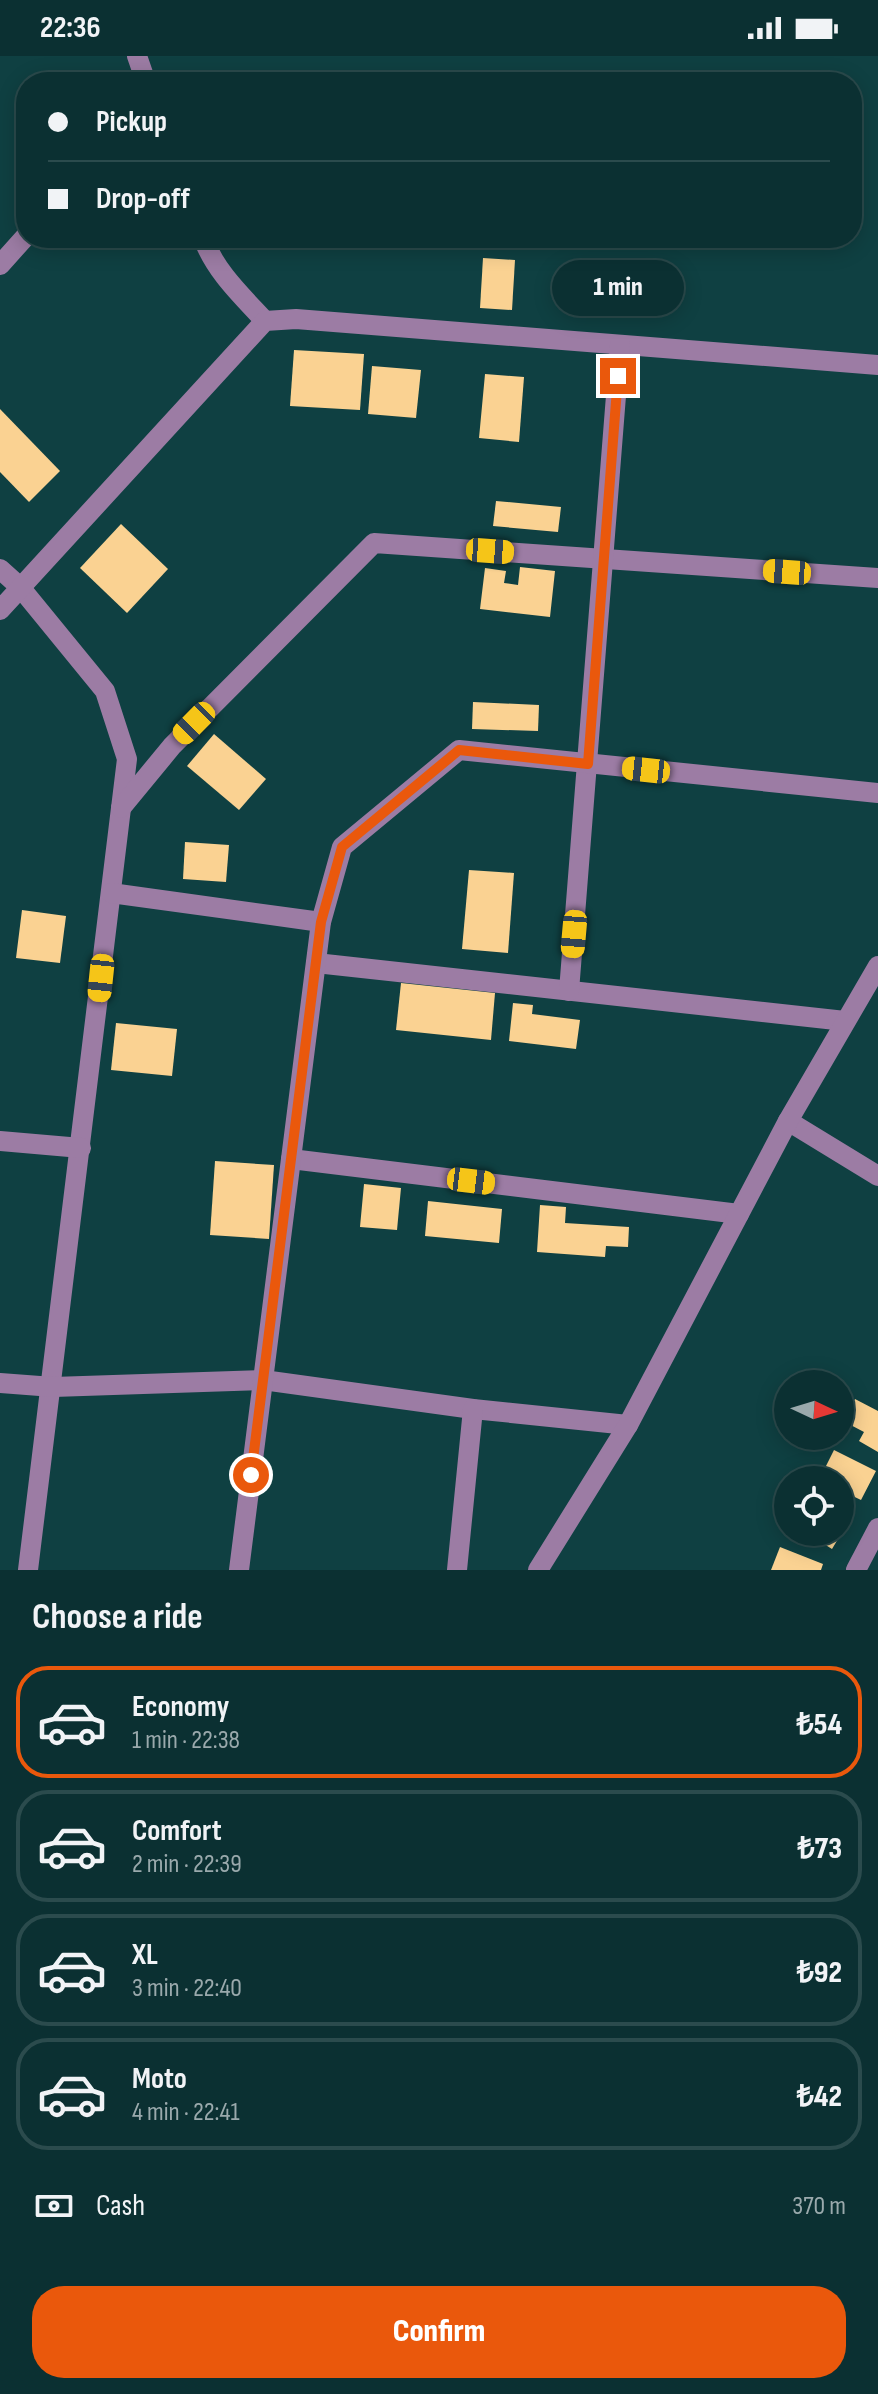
<!DOCTYPE html>
<html lang="en">
<head>
<meta charset="utf-8">
<style>
	body { margin:0; font-family:"Sofia Sans Condensed",sans-serif; background:#193c3e; color:#f1f3f6; height:100vh; display:flex; flex-direction:column; font-size:30px; white-space:nowrap }
	* { box-sizing:border-box; margin:0 }
	p { font-size:26px; color:#9aa9ac }
	.icon { flex:none; width:44px; height:44px; fill:none; stroke:currentColor; stroke-width:2; stroke-linecap:round; stroke-linejoin:round }
	.map { position:relative; height:1514px; overflow:hidden }
	.side { display:flex; flex-direction:column; background:#0b3032; flex:1 }
	.side>* { flex:none }
	.top-card { position:absolute; left:16px; top:16px; width:846px; height:176px; border-radius:32px; box-shadow:0 4px 20px #0003,0 0 0 2px #2b4b4d; display:grid; align-content:center; height:176px; padding:0 32px; background:#0b3032 }
	.needle { width:52px; rotate:94deg }
	.fabs { position:absolute; left:774px; top:1314px; display:grid; gap:16px }
	.fabs a { display:grid; place-items:center; width:80px; height:80px; border-radius:50%; background:#0b3032; box-shadow:0 4px 20px #0003,0 0 0 2px #2b4b4d; font-size:40px }
	.end { position:absolute; width:36px; height:36px; margin:-18px; border:10px solid #ea580c; background:#fff; box-shadow:0 0 0 4px #fff }
	.from { border-radius:50% }
	.bubble { position:absolute; height:56px; border-radius:28px; background:#0b3032; box-shadow:0 4px 20px #0003,0 0 0 2px #2b4b4d; font-size:26px; font-weight:800; line-height:56px; text-align:center }
	.car { position:absolute; width:24px; height:48px; margin:-24px -12px; border-radius:10px; box-shadow:0 0 6px 2px #0007; background:linear-gradient(#f5c518 24%,#345 0 40%,#f5c518 0 76%,#345 0 86%,#f5c518 0) }
	.top-card b { display:flex; align-items:center; gap:28px; height:76px; font-size:30px }
	.top-card b+b { border-top:2px solid #2b4b4d }
	.top-card i { width:20px; height:20px; background:#f1f3f6 }
	ul { padding:0; list-style:none }
	li { display:flex; align-items:center; gap:24px; height:112px; margin:0 16px 12px; padding:0 16px; border:4px solid #2b4b4d; border-radius:32px }
	li div { flex:1 }
	li b { display:block; font-size:30px }
	li em { font-style:normal; font-weight:800 }
	li.current { border-color:#ea580c }
	li>.icon { width:72px; height:72px; stroke-width:1.5 }
	h2 { padding:0 32px; font-size:36px; line-height:96px }
	.pay { display:flex; align-items:center; gap:20px; height:88px; padding:0 32px; font-size:30px }
	.pay p { margin-inline-start:auto }
	.button { display:flex; gap:16px; margin-top:auto; padding:16px 32px }
	.button a { flex:1; height:92px; border-radius:32px; background:#ea580c; color:#fff; font-size:32px; font-weight:800; line-height:92px; text-align:center }
	.status { display:flex; justify-content:space-between; align-items:center; height:56px; padding:0 40px; background:#0b3032; direction:ltr }
	.status svg { height:22px; fill:currentColor }
	.map>svg:first-child { display:block }
	.building { fill:#fad292 }
	.lines { fill:none; stroke-linecap:round; stroke-linejoin:round }
	.minor { stroke:#9c7ca4; stroke-width:20 }
	.route { stroke:#ea580c; stroke-width:10 }
</style>
</head>
<body>
<div class="status"><b>22:36</b><svg viewBox="0 0 49 12"><path d="M0 12V9h3v3zM5 12V6h3v6zM10 12V3h3v9zM15 12V0h3v12zM26 1h20v11H26zM47 4h2v5h-2z"/></svg></div>
<div class="map">
<svg width="878" height="1514" viewBox="0 0 878 1514">
	<rect width="100%" height="100%" fill="#0f4042"/>
	<g class="building">
		<path d="M483 202 515 204 512 254 480 252Z"/>
		<path d="M294 294 364 298 360 354 290 350Z"/>
		<path d="M372 310 421 314 416 362 368 358Z"/>
		<path d="M485 318 524 321 519 386 479 382Z"/>
		<path d="M0 353 60 415 29 446 0 416Z"/>
		<path d="M496 445 561 451 558 476 493 470Z"/>
		<path d="M121 468 168 513 127 557 80 512Z"/>
		<path d="M520 511 555 515 550 561 480 553 485 512 506 515 504 527 518 529Z"/>
		<path d="M473 646 539 649 538 675 472 673Z"/>
		<path d="M214 678 266 723 239 754 187 710Z"/>
		<path d="M185 786 229 789 226 826 183 823Z"/>
		<path d="M469 814 514 817 508 897 462 893Z"/>
		<path d="M22 854 66 860 60 907 16 902Z"/>
		<path d="M401 927 495 937 491 984 396 974Z"/>
		<path d="M513 947 533 949 532 958 580 964 576 993 509 985Z"/>
		<path d="M116 967 177 973 172 1020 111 1014Z"/>
		<path d="M215 1105 274 1109 269 1183 210 1179Z"/>
		<path d="M364 1128 401 1132 397 1174 360 1171Z"/>
		<path d="M428 1145 502 1153 499 1187 425 1180Z"/>
		<path d="M540 1149 566 1151 565 1167 629 1171 628 1191 606 1190 605 1201 537 1196Z"/>
		<path d="M855 1343 878 1355V1396L859 1385 864 1376 843 1365Z"/>
		<path d="M834 1394 876 1415 861 1444 840 1434V1424H835L838 1419 825 1412Z"/>
		<path d="M840 1464 847 1468 832 1493 805 1476H840Z"/>
		<path d="M780 1491 823 1508 821 1514H771Z"/>
	</g>
	<g class="lines">
		<g class="minor">
			<path d="M137 0 146 26"/>
			<path d="M203 182C215 215 241 239 265 265"/>
			<path d="M0 209 26 180"/>
			<path d="M0 513 20 531 105 635 127 703 28 1514"/>
			<path d="M0 554 265 265 296 263 878 309"/>
			<path d="M121 752 172 690 374 487 878 522"/>
			<path d="M111 837 321 866"/>
			<path d="M316 907 845 965"/>
			<path d="M569 935 620 289"/>
			<path d="M788 1065 878 1120"/>
			<path d="M0 1085 81 1092"/>
			<path d="M291 1103 739 1158"/>
			<path d="M0 1327 53 1331 263 1324 473 1353 628 1369"/>
			<path d="M239 1514 321 866 342 791 459 694 878 737"/>
			<path d="M457 1514 473 1353"/>
			<path d="M538 1514 628 1369 788 1065 878 910"/>
			<path d="M856 1514 878 1472"/>
		</g>
	</g>
	<g class="lines">
		<path class="route" d="M251 1419 321 866 342 791 459 694 588 708 618 320"/>
	</g>
</svg>
<div class="fabs">
<a><svg class="needle" viewBox="-14 -14 28 28"><path d="M0-13l5 13h-10z" fill="#e53935"/><path d="M0 13l5-13h-10z" fill="#9aa9ac"/></svg></a>
<a><svg class="icon" aria-label="locate" viewBox="0 0 24 24"><circle cx="12" cy="12" r="6"/><path d="M12 2v4M12 18v4M2 12h4M18 12h4"/></svg></a>
</div>
<i class="end from" style="left:251px;top:1419px"></i>
<i class="end" style="left:618px;top:320px"></i>
<div class="bubble" style="left:552px;top:204px;width:132px">1 min</div>
<i class="car" style="left:490px;top:495px;rotate:94deg"></i>
<i class="car" style="left:787px;top:516px;rotate:274deg"></i>
<i class="car" style="left:194px;top:667px;rotate:225deg"></i>
<i class="car" style="left:646px;top:714px;rotate:276deg"></i>
<i class="car" style="left:574px;top:878px;rotate:185deg"></i>
<i class="car" style="left:101px;top:922px;rotate:186deg"></i>
<i class="car" style="left:471px;top:1125px;rotate:97deg"></i>
<div class="top-card">
<b><i class="from"></i>Pickup</b>
<b><i></i>Drop-off</b>
</div>
</div>
<section class="side">
<h2>Choose a ride</h2>
<ul>
<li class="current"><svg class="icon" aria-label="car" viewBox="0 0 24 24"><path d="M5 17H2v-5l4-1 3-4h7l3 4 3 1v5h-3M9 17h6M6 11h13"/><circle cx="7" cy="17" r="2"/><circle cx="17" cy="17" r="2"/></svg><div><b>Economy</b><p>1 min · 22:38</p></div><em>₺54</em></li>
<li><svg class="icon" aria-label="car" viewBox="0 0 24 24"><path d="M5 17H2v-5l4-1 3-4h7l3 4 3 1v5h-3M9 17h6M6 11h13"/><circle cx="7" cy="17" r="2"/><circle cx="17" cy="17" r="2"/></svg><div><b>Comfort</b><p>2 min · 22:39</p></div><em>₺73</em></li>
<li><svg class="icon" aria-label="car" viewBox="0 0 24 24"><path d="M5 17H2v-5l4-1 3-4h7l3 4 3 1v5h-3M9 17h6M6 11h13"/><circle cx="7" cy="17" r="2"/><circle cx="17" cy="17" r="2"/></svg><div><b>XL</b><p>3 min · 22:40</p></div><em>₺92</em></li>
<li><svg class="icon" aria-label="car" viewBox="0 0 24 24"><path d="M5 17H2v-5l4-1 3-4h7l3 4 3 1v5h-3M9 17h6M6 11h13"/><circle cx="7" cy="17" r="2"/><circle cx="17" cy="17" r="2"/></svg><div><b>Moto</b><p>4 min · 22:41</p></div><em>₺42</em></li>
</ul>
<div class="pay"><svg class="icon" aria-label="cash" viewBox="0 0 24 24"><path d="M3 7h18v10H3z"/><circle cx="12" cy="12" r="2"/></svg>Cash<p>370 m</p></div>
<div class="button"><a>Confirm</a></div>
</section>
</body>
</html>
